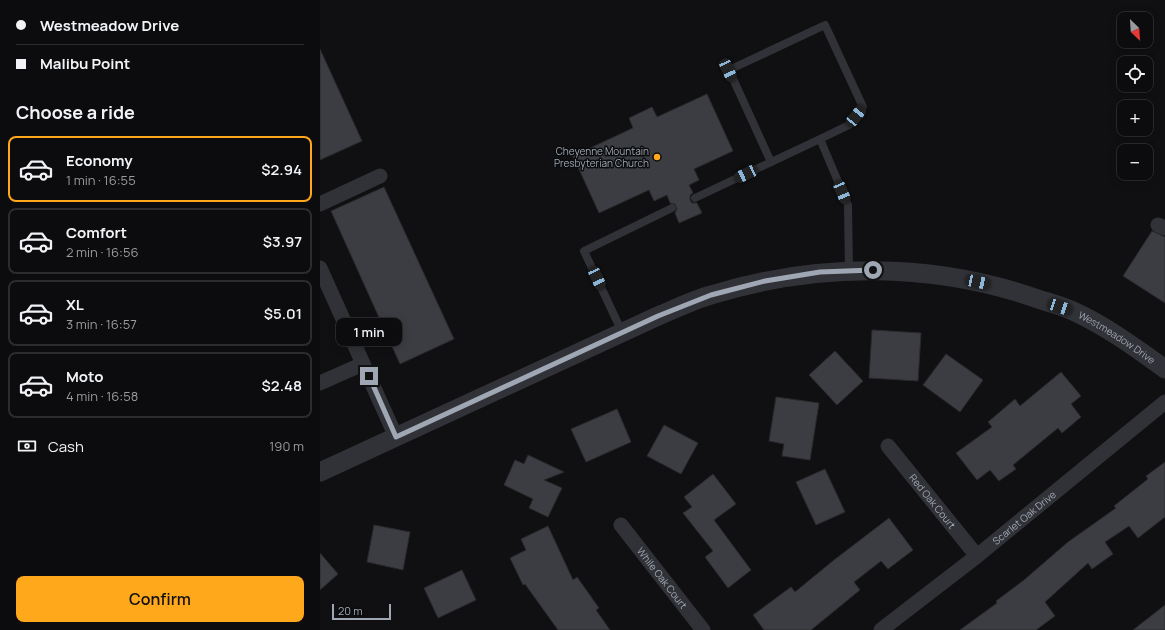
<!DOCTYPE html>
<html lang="en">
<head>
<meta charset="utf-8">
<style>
	body { margin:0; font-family:Manrope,sans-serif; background:#151517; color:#f1f3f6; height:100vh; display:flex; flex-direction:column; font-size:15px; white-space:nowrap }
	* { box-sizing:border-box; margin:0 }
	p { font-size:13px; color:#9a9b9e }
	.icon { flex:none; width:22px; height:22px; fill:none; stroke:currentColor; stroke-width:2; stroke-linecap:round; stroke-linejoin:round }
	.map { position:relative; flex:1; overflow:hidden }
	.details { display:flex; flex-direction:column; background:#0c0c0e; width:320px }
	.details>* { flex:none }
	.banner { display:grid; align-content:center; height:88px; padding:0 16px; background:#0c0c0e }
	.needle { width:26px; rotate:155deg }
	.fabs { position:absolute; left:797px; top:12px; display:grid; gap:8px }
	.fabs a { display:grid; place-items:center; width:36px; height:36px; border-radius:8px; background:#0c0c0e; box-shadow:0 2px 10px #0003,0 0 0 1px #2c2c2e; font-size:20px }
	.scale { position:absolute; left:12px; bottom:10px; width:59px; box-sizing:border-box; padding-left:4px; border:2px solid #a0a7b4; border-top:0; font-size:11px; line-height:14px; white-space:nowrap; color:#a0a7b4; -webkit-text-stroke:3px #0b0c0d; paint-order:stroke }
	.end { position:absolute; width:18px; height:18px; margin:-9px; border:5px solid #a0a7b4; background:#111; box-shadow:0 0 0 2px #111 }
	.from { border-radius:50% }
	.bubble { position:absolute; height:28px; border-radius:8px; background:#0c0c0e; box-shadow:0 2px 10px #0003,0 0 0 1px #2c2c2e; font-size:13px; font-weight:600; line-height:28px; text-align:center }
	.car { position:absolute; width:12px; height:24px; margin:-12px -6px; border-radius:5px; box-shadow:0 0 3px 1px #0007; background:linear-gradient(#222 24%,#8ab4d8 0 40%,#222 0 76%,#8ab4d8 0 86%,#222 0) }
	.banner b { display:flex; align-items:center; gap:14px; height:38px; font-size:15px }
	.banner b+b { border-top:1px solid #2c2c2e }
	.banner i { width:10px; height:10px; background:#f1f3f6 }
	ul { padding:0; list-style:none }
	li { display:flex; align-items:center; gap:12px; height:66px; margin:0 8px 6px; padding:0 8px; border:2px solid #2c2c2e; border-radius:8px }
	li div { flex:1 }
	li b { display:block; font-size:15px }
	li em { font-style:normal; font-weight:600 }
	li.selected { border-color:#ffa81c }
	li>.icon { width:36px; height:36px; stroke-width:1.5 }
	h2 { padding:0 16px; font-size:18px; line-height:48px }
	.pay { display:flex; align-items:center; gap:10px; height:44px; padding:0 16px; font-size:15px }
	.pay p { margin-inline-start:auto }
	.cta { display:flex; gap:8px; margin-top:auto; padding:8px 16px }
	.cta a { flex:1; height:46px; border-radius:8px; background:#ffa81c; color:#111; font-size:16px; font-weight:600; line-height:46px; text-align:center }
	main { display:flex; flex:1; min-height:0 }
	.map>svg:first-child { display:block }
	.building { fill:#3c3d42; stroke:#2a2a2e }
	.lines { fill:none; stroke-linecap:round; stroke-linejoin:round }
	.service { stroke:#313237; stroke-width:8 }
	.minor { stroke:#313237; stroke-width:15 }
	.tertiary { stroke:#313237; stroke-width:19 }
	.route { stroke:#a0a7b4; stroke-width:5 }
	.poi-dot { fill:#ffa81c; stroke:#0b0c0d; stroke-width:1.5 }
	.labels { text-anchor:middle; stroke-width:3; stroke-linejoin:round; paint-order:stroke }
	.poi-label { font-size:10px; fill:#a0a7b4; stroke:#0b0c0d; text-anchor:end }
	.street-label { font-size:10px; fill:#a0a7b4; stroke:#0b0c0d }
</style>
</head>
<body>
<main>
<section class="details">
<div class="banner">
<b><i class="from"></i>Westmeadow Drive</b>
<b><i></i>Malibu Point</b>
</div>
<h2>Choose a ride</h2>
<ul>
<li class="selected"><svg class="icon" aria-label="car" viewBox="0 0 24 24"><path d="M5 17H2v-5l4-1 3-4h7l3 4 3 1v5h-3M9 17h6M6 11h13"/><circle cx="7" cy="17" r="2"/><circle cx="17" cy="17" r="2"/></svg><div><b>Economy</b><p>1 min · 16:55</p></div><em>$2.94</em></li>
<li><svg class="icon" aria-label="car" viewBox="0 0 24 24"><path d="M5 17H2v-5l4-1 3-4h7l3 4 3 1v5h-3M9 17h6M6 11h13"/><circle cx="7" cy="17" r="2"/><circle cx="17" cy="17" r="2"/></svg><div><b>Comfort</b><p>2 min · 16:56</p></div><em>$3.97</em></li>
<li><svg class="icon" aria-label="car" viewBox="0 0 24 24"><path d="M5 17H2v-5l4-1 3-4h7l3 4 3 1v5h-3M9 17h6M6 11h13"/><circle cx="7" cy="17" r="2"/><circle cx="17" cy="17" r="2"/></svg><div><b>XL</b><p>3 min · 16:57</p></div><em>$5.01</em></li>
<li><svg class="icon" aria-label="car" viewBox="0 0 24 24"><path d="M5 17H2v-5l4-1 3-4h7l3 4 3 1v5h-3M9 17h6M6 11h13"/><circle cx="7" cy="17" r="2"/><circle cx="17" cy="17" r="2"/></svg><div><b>Moto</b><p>4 min · 16:58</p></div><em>$2.48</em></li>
</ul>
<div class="pay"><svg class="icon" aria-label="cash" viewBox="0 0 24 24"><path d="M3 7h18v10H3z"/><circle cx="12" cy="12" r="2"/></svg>Cash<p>190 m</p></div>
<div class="cta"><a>Confirm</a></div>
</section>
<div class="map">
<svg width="845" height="630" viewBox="0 0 845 630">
	<rect width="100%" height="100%" fill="#101012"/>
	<g class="building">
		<path d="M0 49 42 141 0 160Z"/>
		<path d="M387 94 413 151 374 169 379 180 369 185 373 193 370 195V200L372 203H377L382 213 359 223 355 213 357 209 355 204 350 203 347 195 334 201 329 190 279 213 253 156 313 128 309 118 332 107 337 117Z"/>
		<path d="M64 187 134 339 80 364 11 211Z"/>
		<path d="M832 231 845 237V303L803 276Z"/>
		<path d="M552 330 601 333 598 381 549 378Z"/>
		<path d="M515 351 543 381 517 405 489 375Z"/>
		<path d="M626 354 663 380 640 412 603 385Z"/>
		<path d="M741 372 761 396 751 404 761 417 742 433 738 428 693 465 696 469 679 481 670 470 657 480 636 453 672 427 668 422 695 399 700 406Z"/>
		<path d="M456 397 499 403 490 460 462 456 464 444 449 441Z"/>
		<path d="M297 409 311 442 266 462 251 429Z"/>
		<path d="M344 425 378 443 361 474 327 456Z"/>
		<path d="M208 455 244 472 224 480 242 488 228 517 209 508 213 499 184 485 195 460 204 464Z"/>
		<path d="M845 462V517L818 538 809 526 785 542 793 554 772 569 768 563 725 602 735 616 716 630H640L677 603 676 601 704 580 748 542 796 508 794 506 828 479 826 476Z"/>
		<path d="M505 469 525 512 496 525 476 482Z"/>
		<path d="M393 474 416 504 394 520 431 570 408 588 385 557 393 551 363 513 372 507 364 497Z"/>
		<path d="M569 518 593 550 568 569 561 561 534 582 540 590 491 630H444L433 615 471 587 475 592 514 560Z"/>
		<path d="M54 525 90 532 83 570 47 562Z"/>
		<path d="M228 526 253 580 257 577 279 608 276 610 290 630H238L205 584 203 585 190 558 206 550 201 539Z"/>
		<path d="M0 553 18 574 0 590Z"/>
		<path d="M142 570 156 600 118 618 104 588Z"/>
		<path d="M845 605V630H813Z"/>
	</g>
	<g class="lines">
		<g class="service">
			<path d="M451 162 409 70 505 25 543 107 529 125 500 139"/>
			<path d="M375 198 500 139 528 205 529 271"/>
			<path d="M302 332 264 251 352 208"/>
		</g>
		<g class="minor">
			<path d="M0 204 60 176"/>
			<path d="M838 225 845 228"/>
			<path d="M0 268 76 437"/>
			<path d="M0 383 43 364"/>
			<path id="s1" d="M568 446 657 556"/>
			<path id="s2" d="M301 525 383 630"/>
			<path id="s3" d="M561 630 657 556 845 402"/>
		</g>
		<path class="tertiary" id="s4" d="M0 472 338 316C355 309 373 300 391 295 498 262 613 262 718 299 730 303 742 306 753 311 786 326 816 348 845 369"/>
	</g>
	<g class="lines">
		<path class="route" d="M49 376 76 437 338 316 391 295 445 281 500 272 553 270"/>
	</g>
	<circle class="poi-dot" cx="337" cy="157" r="4"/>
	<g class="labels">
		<g class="poi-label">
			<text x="329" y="155">Cheyenne Mountain<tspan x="329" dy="12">Presbyterian Church</tspan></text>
		</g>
		<g class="street-label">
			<text dy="4" stroke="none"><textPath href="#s4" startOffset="850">Westmeadow Drive</textPath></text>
			<text dy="4" stroke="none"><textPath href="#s1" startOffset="71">Red Oak Court</textPath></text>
			<text dy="4" stroke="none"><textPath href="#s3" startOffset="182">Scarlet Oak Drive</textPath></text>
			<text dy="4" stroke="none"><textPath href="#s2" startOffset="67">While Oak Court</textPath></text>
		</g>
	</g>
</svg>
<div class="fabs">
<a><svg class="needle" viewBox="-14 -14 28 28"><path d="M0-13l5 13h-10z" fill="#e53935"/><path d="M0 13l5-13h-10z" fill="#9a9b9e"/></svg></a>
<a><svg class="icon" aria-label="locate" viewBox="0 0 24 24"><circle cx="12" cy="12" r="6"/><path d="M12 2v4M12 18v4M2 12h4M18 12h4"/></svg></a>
<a>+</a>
<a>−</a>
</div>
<div class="scale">20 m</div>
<i class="end from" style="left:553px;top:270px"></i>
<i class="end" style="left:49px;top:376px"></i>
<div class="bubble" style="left:16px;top:318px;width:66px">1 min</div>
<i class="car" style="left:408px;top:70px;rotate:155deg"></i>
<i class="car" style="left:536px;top:116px;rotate:39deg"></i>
<i class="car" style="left:426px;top:174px;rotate:245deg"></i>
<i class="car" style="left:522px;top:192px;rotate:157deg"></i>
<i class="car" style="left:277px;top:278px;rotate:155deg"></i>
<i class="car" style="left:658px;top:282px;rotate:102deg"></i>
<i class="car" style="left:740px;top:307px;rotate:109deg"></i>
</div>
</main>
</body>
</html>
